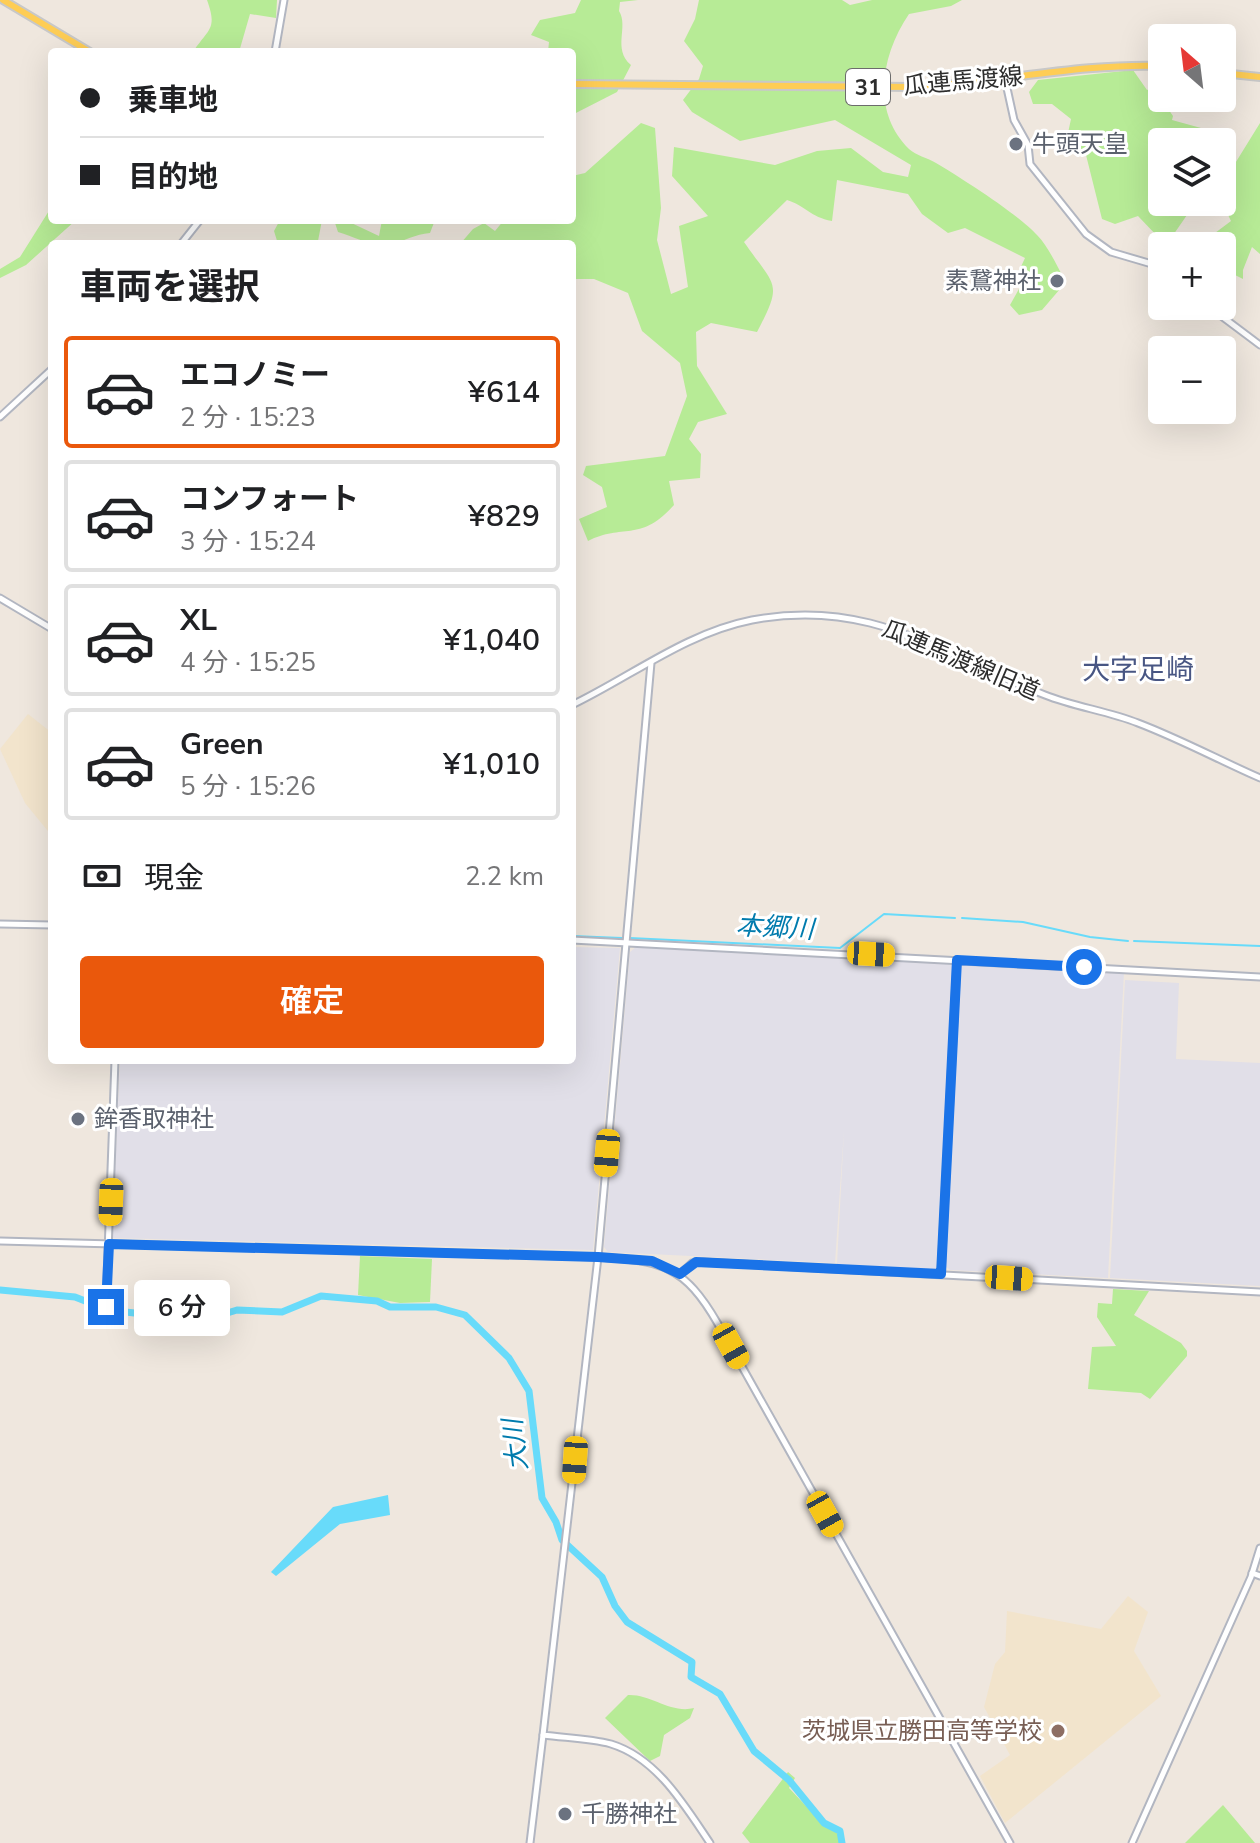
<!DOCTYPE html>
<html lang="ja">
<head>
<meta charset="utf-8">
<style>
	body { margin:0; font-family:"Nunito Sans","Noto Sans JP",sans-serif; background:#f2f2f2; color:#202124; height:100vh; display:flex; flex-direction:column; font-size:30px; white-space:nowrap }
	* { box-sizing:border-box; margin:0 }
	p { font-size:26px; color:#757577 }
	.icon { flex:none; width:44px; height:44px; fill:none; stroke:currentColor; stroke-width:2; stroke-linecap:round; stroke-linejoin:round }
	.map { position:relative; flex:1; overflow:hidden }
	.sheet { position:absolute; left:48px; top:240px; width:528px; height:824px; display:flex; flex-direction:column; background:#fff; border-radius:8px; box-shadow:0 8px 32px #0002 }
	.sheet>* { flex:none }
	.hud { position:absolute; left:48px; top:48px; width:528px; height:176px; border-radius:8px; box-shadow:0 8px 32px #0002; display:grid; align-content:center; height:176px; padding:0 32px; background:#fff }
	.needle { width:52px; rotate:332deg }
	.buttons { position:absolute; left:1148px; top:24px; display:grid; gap:16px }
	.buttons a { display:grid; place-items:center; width:88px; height:88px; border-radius:8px; background:#fff; box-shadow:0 8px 32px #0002; font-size:40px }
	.end { position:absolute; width:36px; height:36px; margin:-18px; border:10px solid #1a73e8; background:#fff; box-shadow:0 0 0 4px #fff }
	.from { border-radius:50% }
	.bubble { position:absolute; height:56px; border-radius:8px; background:#fff; box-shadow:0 8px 32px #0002; font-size:26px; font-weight:600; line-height:56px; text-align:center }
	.car { position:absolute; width:24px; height:48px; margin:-24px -12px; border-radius:10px; box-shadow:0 0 6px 2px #0007; background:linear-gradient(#f5c518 24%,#345 0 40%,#f5c518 0 76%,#345 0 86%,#f5c518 0) }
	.hud b { display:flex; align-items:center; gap:28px; height:76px; font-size:30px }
	.hud b+b { border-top:2px solid #e0e0e0 }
	.hud i { width:20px; height:20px; background:#202124 }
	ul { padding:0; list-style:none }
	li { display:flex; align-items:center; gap:24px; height:112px; margin:0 16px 12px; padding:0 16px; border:4px solid #e0e0e0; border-radius:8px }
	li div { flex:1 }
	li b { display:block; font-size:30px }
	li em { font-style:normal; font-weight:600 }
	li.active { border-color:#ea580c }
	li>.icon { width:72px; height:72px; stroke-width:1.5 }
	h2 { padding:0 32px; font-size:36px; line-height:96px }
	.pay { display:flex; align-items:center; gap:20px; height:88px; padding:0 32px; font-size:30px }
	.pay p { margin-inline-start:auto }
	.primary-button { display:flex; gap:16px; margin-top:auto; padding:16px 32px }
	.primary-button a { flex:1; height:92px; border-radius:8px; background:#ea580c; color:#fff; font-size:32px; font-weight:600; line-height:92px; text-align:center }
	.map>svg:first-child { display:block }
	.industrial { fill:#e1dfe8 }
	.education { fill:#f2e4cc }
	.green { fill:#b7eb96 }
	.water { fill:#68dbfa }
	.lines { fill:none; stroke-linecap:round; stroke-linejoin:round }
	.stream { stroke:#68dbfa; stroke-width:2 }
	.river { stroke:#68dbfa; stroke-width:7 }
	.tertiary-casing { stroke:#b2b6c1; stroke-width:9 }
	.secondary-casing { stroke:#b2b6c1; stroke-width:9 }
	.primary-casing { stroke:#c8c8c8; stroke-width:10 }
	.tertiary { stroke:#fff; stroke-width:5 }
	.secondary { stroke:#fff; stroke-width:5 }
	.primary { stroke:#fecd55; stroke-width:6 }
	.route { stroke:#1a73e8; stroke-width:10 }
	.worship-dot { fill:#6b7280; stroke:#fff; stroke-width:3 }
	.education-dot { fill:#8d6e63; stroke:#fff; stroke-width:3 }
	.labels { text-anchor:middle; stroke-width:6; stroke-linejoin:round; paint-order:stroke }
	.shield { fill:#fff; stroke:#6c6c6c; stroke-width:2 }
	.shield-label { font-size:22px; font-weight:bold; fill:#2d2d2d }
	.street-label { font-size:24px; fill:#2d2d2d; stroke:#fff }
	.worship-label { font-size:24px; fill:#5b616d; stroke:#fff; text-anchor:start }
	.education-label { font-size:24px; fill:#785e54; stroke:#fff; text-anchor:end }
	.water-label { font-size:26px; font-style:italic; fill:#007bad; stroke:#fff }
	.quarter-label { font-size:28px; fill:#485683; stroke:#fff }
</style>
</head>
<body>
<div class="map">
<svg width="1260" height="1843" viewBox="0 0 1260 1843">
	<rect width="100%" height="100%" fill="#efe7de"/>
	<g class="industrial">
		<path d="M572 947 620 948 593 1250 112 1238 120 1060H572Z"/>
		<path d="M636 947 953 962 936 1269 837 1264 844 1130 835 1263 608 1252 604 1247 630 952Z"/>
		<path d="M966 963 1124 972 1108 1278 950 1270 945 1266 961 966Z"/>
		<path d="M1125 980 1179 983 1176 1059 1260 1063V1286L1110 1278Z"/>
	</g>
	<g class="education">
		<path d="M28 714 52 733V836L25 803 0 749Z"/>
		<path d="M1128 1596 1148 1612 1134 1651 1161 1696 1005 1823 980 1776 1010 1755 984 1707 995 1664 1005 1652 1007 1611 1101 1629Z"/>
	</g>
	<g class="green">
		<path d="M207 0H277L276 18 250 14 239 52H193C208 29 218 30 207 0Z"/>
		<path d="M581 0H638L620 2 619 11C629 27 612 49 631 65L617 92 572 115V52H548L549 42 531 35 540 20 575 13Z"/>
		<path d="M699 0H842L850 5 872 0H962L951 6 909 14C881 55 871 112 909 149 915 155 928 158 936 163 961 178 1018 214 1037 235 1049 247 1057 267 1066 282L1042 310 1019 315 1010 305 1024 280 1018 273 1025 258 965 228 948 233 922 214 908 194 837 180 832 221C810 217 806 206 787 200L744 242C775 287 784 281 757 332L711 323 696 332 697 366 727 414 698 422 689 439 701 454 700 478 669 481 674 505C640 543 624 523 588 541L579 519 607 507 602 487 583 475 586 466 665 456 687 396 680 363 642 331 628 293 594 279H572V244H460L473 229 484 223 495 231 504 220H572V176L585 173 641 123 655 128 661 208 657 240 671 294 688 287 679 226 708 216 672 176 674 147 775 165 817 151 851 148 883 172 908 177 911 165 835 120 740 141 692 112 683 100 699 79 703 66 684 41 695 19Z"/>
		<path d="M1133 70 1147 90 1153 87 1173 116 1172 120 1201 128 1203 132 1193 135 1191 142H1162V202H1196L1169 241 1160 239 1138 216 1115 224 1102 219 1086 155 1068 133 1071 119 1052 104H1033L1029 92 1038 80Z"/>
		<path d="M1260 123V254L1252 247 1243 270V279L1233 274 1227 260 1222 259V246H1203V242L1231 221C1224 206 1219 197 1231 183V170Z"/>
		<path d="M52 206V220H76L26 265 0 278V269L20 257Z"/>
		<path d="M280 220H322L318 241 326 244H278L274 231Z"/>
		<path d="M334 220H345L379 236 382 220H435L430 233C415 234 405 241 391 244 374 248 355 237 338 232Z"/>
		<path d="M360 1256 432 1259 430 1302 400 1303 358 1295Z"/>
		<path d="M1113 1289 1149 1291 1134 1315 1181 1343 1187 1351V1356L1150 1399 1141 1393 1088 1389 1092 1347 1116 1346 1097 1317 1098 1303 1112 1304Z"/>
		<path d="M628 1695C651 1694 671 1714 694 1708L690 1718 664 1735 660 1756 650 1761 605 1718Z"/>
		<path d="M788 1772 795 1778 789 1788 823 1824 839 1833 841 1843H750L742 1833Z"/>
		<path d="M1223 1805 1255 1843H1185Z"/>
	</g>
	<path class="water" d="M388 1495 390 1515 340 1524 276 1576 271 1572 333 1507Z"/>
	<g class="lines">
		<g class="stream">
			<path d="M962 918 1023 922 1090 937 1128 941"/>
			<path d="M572 936 622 938"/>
			<path d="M630 938 840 948 884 914 955 918"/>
			<path d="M1134 941 1260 946"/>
		</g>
		<path class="river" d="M0 1290 75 1297 108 1310 187 1319H208L237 1310 282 1312 321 1296 377 1301 390 1307H436L465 1315 509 1358 529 1391 542 1498 556 1522 562 1540 602 1577 615 1606 627 1622 692 1662 691 1677 720 1694 754 1751 789 1780 824 1823 840 1831 842 1843"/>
		<defs>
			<g id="tertiary">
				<path d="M1005 79 1014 120 1028 145 1030 164 1086 234 1111 252 1162 267"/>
				<path d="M1208 306 1260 345"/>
				<path d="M0 598 52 629"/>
				<path d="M651 663 598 1257 543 1735C565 1738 589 1738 611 1744 657 1758 685 1806 710 1843"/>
				<path d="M572 705C632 676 686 633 752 620 873 597 940 655 1045 695 1075 707 1108 711 1138 723 1180 739 1219 760 1260 778"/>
				<path d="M0 924 52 925"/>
				<path d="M572 940 1260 977"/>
				<path d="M0 1241 598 1257C662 1261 684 1265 718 1324L1010 1843"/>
				<path d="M680 1274 692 1263 703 1262 1260 1292"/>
				<path d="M941 1274 957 960"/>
				<path d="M106 1307 115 1060"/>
				<path d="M1252 1573 1260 1576"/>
				<path d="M530 1843 543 1735"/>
				<path d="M1132 1843 1251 1577 1260 1548"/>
			</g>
			<g id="secondary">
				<path d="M275 52 284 0"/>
				<path d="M181 244 200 220"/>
				<path d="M0 417 52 369"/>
			</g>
			<g id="primary">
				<path d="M3 0 90 52"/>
				<path d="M1222 73 1260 77"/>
				<path d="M572 84 914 87C997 83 1079 63 1162 66"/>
			</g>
		</defs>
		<use href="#tertiary" class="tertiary-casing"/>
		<use href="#secondary" class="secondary-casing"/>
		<use href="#primary" class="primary-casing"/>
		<use href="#tertiary" class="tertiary"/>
		<use href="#secondary" class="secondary"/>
		<use href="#primary" class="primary"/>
	</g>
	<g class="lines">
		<path class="route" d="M106 1307 109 1244 598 1257 652 1261 680 1274 696 1262 941 1274 957 960 1084 967"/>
	</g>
	<g class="worship-dot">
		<circle cx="1016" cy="144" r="8"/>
		<circle cx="1057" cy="281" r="8"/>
		<circle cx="78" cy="1119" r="8"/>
		<circle cx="565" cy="1814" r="8"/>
	</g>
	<circle class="education-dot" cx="1058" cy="1731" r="8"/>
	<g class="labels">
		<rect class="shield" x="846" y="69" width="44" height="36" rx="6"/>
		<g class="shield-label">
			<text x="868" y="95">31</text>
		</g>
		<g class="street-label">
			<text transform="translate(963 81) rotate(-5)" y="8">瓜連馬渡線</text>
			<text transform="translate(961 660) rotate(23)" y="8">瓜連馬渡線旧道</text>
		</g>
		<g class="worship-label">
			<text x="1032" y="152">牛頭天皇</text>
			<text x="1041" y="289" text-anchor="end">素鵞神社</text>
			<text x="94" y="1127">鉾香取神社</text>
			<text x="581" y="1822">千勝神社</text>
		</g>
		<g class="education-label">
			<text x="1042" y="1739">茨城県立勝田高等学校</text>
		</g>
		<g class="water-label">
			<text transform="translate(775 927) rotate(3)" y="9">本郷川</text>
			<text transform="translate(515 1445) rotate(-97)" y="9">大川</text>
		</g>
		<g class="quarter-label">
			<text x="1138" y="679">大字足崎</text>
		</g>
	</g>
</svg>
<div class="buttons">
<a><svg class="needle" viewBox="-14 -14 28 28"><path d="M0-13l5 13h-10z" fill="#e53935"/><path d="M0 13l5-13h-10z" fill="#757577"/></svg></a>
<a><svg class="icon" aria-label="layers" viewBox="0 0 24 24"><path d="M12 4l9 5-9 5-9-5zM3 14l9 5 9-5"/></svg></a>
<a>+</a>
<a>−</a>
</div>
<i class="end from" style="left:1084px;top:967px"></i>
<i class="end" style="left:106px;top:1307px"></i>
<div class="bubble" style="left:134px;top:1280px;width:96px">6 分</div>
<i class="car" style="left:871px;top:954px;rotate:93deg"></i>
<i class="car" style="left:607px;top:1153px;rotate:185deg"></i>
<i class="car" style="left:111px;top:1202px;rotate:182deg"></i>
<i class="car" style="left:1009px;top:1278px;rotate:94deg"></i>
<i class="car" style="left:731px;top:1346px;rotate:151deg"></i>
<i class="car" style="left:575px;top:1460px;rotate:184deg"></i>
<i class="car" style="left:825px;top:1514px;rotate:151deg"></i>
<div class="hud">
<b><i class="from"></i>乗車地</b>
<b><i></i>目的地</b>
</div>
<section class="sheet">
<h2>車両を選択</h2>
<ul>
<li class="active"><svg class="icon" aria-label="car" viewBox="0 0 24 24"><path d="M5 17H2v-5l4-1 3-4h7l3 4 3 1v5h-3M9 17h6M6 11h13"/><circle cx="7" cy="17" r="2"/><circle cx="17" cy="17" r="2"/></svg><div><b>エコノミー</b><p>2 分 · 15:23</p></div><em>¥614</em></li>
<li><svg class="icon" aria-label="car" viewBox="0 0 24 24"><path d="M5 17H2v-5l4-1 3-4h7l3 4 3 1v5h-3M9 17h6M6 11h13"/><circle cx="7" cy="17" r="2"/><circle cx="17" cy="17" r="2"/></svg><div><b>コンフォート</b><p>3 分 · 15:24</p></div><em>¥829</em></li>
<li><svg class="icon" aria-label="car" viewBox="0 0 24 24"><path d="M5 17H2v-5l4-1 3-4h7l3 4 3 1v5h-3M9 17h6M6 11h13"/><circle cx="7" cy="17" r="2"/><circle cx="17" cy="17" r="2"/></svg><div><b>XL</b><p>4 分 · 15:25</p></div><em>¥1,040</em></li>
<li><svg class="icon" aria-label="car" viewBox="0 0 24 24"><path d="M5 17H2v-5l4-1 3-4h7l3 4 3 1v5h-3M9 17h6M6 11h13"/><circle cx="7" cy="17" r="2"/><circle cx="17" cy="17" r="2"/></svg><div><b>Green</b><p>5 分 · 15:26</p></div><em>¥1,010</em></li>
</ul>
<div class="pay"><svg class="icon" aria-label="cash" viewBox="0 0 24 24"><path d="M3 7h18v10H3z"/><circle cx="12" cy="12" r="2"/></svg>現金<p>2.2 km</p></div>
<div class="primary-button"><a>確定</a></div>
</section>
</div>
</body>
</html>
